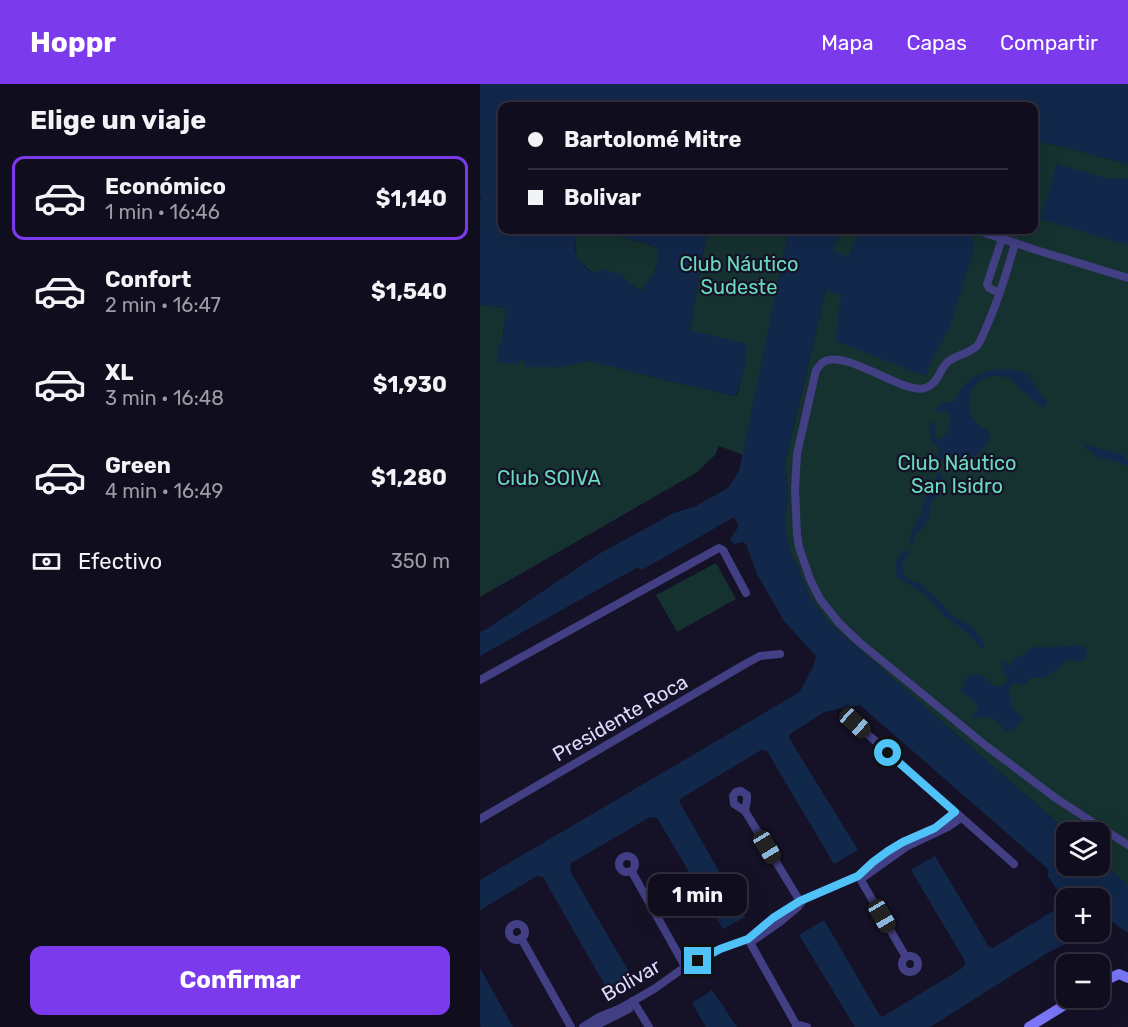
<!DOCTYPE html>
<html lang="es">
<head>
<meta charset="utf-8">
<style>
	body { margin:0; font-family:Rubik,sans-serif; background:#191727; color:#f1f3f6; height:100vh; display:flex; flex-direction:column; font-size:22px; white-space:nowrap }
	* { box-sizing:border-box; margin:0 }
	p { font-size:20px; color:#9c9ca4 }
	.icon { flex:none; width:33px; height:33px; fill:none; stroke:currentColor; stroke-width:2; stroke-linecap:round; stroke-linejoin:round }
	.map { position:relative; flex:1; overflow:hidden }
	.details { display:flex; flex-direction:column; background:#100e1e; width:480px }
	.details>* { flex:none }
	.guide { position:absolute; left:18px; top:18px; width:540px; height:132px; border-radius:12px; box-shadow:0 6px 24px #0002,0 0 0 2px #302e3c; display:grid; align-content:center; height:132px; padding:0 30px; background:#100e1e }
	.fabs { position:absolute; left:576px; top:738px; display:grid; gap:12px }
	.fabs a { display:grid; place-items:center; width:54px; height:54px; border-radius:12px; background:#100e1e; box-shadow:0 6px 24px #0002,0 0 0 2px #302e3c; font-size:30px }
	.end { position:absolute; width:27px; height:27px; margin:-14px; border:8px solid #4fc3f7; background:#111; box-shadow:0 0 0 3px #111 }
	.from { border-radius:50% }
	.bubble { position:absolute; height:42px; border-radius:12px; background:#100e1e; box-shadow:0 6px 24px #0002,0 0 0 2px #302e3c; font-size:20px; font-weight:700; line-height:42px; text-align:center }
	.car { position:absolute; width:18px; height:36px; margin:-18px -9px; border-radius:8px; box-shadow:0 0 4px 2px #0007; background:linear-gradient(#222 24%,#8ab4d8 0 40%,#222 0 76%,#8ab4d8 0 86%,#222 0) }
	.guide b { display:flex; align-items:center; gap:21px; height:57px; font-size:22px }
	.guide b+b { border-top:2px solid #302e3c }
	.guide i { width:15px; height:15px; background:#f1f3f6 }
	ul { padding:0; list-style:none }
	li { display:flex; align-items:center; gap:18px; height:84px; margin:0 12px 9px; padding:0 18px; border:3px solid transparent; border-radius:12px }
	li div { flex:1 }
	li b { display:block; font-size:22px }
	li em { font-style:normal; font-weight:700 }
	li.active { border-color:#7c3aed }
	li>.icon { width:54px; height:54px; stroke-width:1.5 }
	h2 { padding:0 30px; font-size:27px; line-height:72px }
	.pay { display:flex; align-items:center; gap:15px; height:66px; padding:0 30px; font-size:22px }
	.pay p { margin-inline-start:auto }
	.button { display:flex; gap:12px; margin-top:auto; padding:12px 30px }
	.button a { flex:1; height:69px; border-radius:12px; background:#7c3aed; color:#fff; font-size:24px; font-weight:700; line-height:69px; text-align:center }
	header { display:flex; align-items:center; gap:36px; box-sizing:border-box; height:84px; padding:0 30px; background:#7c3aed; color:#fff }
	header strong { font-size:28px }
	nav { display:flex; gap:33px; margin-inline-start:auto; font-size:21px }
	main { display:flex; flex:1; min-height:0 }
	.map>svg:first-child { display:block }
	.green { fill:#153130 }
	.water { fill:#12284b }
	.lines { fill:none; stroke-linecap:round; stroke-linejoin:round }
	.street { stroke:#423f84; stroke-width:8 }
	.secondary { stroke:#7977f7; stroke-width:10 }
	.route { stroke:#4fc3f7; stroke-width:8 }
	.labels { text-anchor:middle; stroke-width:4.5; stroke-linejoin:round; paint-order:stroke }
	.park-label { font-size:20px; fill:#69dabd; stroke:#151228 }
	.street-label { font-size:20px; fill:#dedafd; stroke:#151228 }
</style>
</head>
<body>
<header>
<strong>Hoppr</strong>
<nav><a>Mapa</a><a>Capas</a><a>Compartir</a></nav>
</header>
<main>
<section class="details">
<h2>Elige un viaje</h2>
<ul>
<li class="active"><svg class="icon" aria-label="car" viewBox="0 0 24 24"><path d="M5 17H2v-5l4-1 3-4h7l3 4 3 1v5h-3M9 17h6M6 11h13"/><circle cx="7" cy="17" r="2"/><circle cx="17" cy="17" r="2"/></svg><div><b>Económico</b><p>1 min · 16:46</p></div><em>$1,140</em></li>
<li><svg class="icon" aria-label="car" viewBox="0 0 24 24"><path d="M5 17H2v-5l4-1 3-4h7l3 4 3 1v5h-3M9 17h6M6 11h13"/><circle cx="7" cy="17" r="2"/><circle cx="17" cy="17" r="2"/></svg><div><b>Confort</b><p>2 min · 16:47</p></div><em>$1,540</em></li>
<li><svg class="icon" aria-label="car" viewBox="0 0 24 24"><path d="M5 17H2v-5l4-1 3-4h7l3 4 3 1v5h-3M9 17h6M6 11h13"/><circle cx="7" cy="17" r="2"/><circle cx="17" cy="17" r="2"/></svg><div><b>XL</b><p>3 min · 16:48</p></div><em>$1,930</em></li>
<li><svg class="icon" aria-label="car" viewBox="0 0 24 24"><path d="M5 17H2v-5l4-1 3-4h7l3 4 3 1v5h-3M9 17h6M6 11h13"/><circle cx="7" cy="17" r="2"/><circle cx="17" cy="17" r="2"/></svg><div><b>Green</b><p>4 min · 16:49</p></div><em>$1,280</em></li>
</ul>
<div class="pay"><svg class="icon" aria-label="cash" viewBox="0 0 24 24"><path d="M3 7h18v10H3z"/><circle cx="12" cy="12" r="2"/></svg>Efectivo<p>350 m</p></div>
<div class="button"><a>Confirmar</a></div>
</section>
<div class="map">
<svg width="648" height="943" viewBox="0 0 648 943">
	<rect width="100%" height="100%" fill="#151228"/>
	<g class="green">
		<path d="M554 57 584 63 648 80V801L620 776V748H588L349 539 330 513 310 467 305 442 308 409 305 379 346 206 352 166 361 146H554Z"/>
		<path d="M94 146H128C143 157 163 156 178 165 180 185 172 192 161 207L150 200 140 190H114L97 175Z"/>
		<path d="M227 146H309L263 371 239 362 235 371 216 389 0 513V221L26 224 22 262 19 261 39 277H46V283H79L109 276 177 294 255 312 258 310 265 277 210 246Z"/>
		<path d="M236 479 256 515 197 548 176 511Z"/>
	</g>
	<g class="water">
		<path d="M0 0H648V80L584 63 554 57V22H22V146H94C96 171 93 174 114 190L121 185 140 190 150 200 161 207C172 193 180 184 178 165 164 156 143 157 128 146H227L210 246 267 260C266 274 264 300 255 312L177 294 109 277 79 283H45V277H40L39 280 17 278 18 261H22L26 224 0 221V116L1 115 0 110Z"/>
		<path d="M577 80 629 95 648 94V161L560 135Z"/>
		<path d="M309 146H361L353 166 368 173 379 150 396 146H463L491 153 494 159 493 169 469 245 447 285 448 286 446 292 355 257 361 211 346 206 305 378 308 409 305 442 310 467 330 513 349 539 588 748H586V782H620V776L648 801V849L632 838 620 843V814H586V848H610L569 868 450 943H375L319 851 344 836 400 932H404L481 885 485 880V877L431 786 455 772 509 863 513 864 586 819 568 792V785L380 621 344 628 310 650 309 654 378 766 354 780 287 667 281 666 200 715V719L265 833 243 845 177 734 170 733 91 779 90 787 155 898 131 912 63 793 57 792 0 826V796L320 608 334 581 336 572 304 537 277 490 266 460 263 458 254 460 250 455 259 442 254 433 162 486 158 483 0 572V548L7 545 117 471 194 429 214 423 248 404 259 387Z"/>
		<path d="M517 285C527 285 540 285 549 291L558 308 568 318 564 324 562 323 549 313 548 309 542 308 532 295C525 293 516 290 508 293 490 297 484 321 494 336 498 342 504 344 509 348 510 354 509 357 505 362 494 378 483 374 466 372L462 375 460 382H456V378L460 366 457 360 453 361 451 359 453 356 450 349V340L454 336 455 353 460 356C469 350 473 335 466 326L461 327 457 330 456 324 464 318H474C484 297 494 290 517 285Z"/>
		<path d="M606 360 627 367 641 369 648 377V382L637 378 621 374 605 364Z"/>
		<path d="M457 388H461L463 396 459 410 451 418 450 432 443 444 435 450 434 459 432 460 430 456C431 444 436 440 441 429 444 423 443 416 447 410 451 402 458 397 457 388Z"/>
		<path d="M427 466 429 467V470L422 479 424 492 433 498 439 499 442 501 462 520 471 531 493 544 501 555 505 563 503 565 489 550 467 534 443 509 418 494 416 488V477L421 469Z"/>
		<path d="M598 561 603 562 607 567 606 576 603 577 586 576 582 582 573 587 565 594H551L546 600 541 601 538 599C533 600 529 602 528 608L531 612V624L537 628 542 635V638L532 645 526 647C516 636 511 629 494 635L492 633C493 630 497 628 498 625 500 618 486 612 482 608 482 596 492 584 504 593 508 596 511 601 516 602 521 603 525 600 529 596L524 588V584L521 581 522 577 526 578 530 583 534 574 542 571 553 563H581Z"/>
		<path d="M0 884 33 943H1L0 941Z"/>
		<path d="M232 906 257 943H226L212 919Z"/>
	</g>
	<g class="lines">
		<g class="street">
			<path d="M496 146 556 166 648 194"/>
			<path d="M535 159C527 188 518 218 505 246 503 251 501 257 497 262 489 269 478 271 469 277 459 284 459 300 445 304 423 311 363 262 342 279 340 281 338 284 336 286L317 370 315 405 317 450 319 463 330 495 340 515 359 539 379 558 505 661 577 715 648 761"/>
			<path d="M519 209 509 204 507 200 522 155"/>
			<path d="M0 596 239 464 243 466 266 509"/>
			<path d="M375 639 534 780"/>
			<path d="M265 727 267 716V711L261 707 256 708 253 712 254 720 265 727 321 819"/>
			<path d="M0 735 267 579 280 572 300 570"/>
			<circle cx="147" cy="780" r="8"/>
			<path d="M152 788 207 886"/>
			<path d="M379 793 426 873"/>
			<path d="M381 795 426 763 468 743 481 734"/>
			<circle cx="37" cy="848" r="8"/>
			<path d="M41 854 91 943"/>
			<path d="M268 855 317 942"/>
			<path d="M274 856 300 838 318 823"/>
			<circle cx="430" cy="880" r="8"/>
			<path d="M153 917 169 943"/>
			<path d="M103 943 119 933 139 925 174 905 205 883 240 865 268 855 293 834 320 817 378 792 393 778 408 767 423 758 455 744 475 728"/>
			<path d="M113 943 149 925"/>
			<path d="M316 943 320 941 327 943"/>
		</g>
		<g class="secondary">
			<path d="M620 899 639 890 648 894"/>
			<path d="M549 943 596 914"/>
		</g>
	</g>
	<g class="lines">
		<path class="route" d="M218 877 240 865 268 855 293 834 320 817 378 792 393 778 408 767 423 758 455 744 475 728 408 669"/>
	</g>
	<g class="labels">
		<g class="park-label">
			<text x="259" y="187">Club Náutico<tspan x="259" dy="23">Sudeste</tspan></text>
			<text x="477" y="386">Club Náutico<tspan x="477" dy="23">San Isidro</tspan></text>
			<text x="69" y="401">Club SOIVA</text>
		</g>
		<g class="street-label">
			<text transform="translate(140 634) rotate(-30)" y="7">Presidente Roca</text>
			<text transform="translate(151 896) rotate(-30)" y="7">Bolivar</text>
		</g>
	</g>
</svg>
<div class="fabs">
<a><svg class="icon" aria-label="layers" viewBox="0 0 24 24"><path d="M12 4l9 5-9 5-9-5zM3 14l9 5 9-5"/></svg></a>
<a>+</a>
<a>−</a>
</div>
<i class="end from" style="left:408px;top:669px"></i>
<i class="end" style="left:218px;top:877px"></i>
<div class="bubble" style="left:168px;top:790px;width:99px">1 min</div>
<i class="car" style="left:375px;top:639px;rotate:132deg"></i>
<i class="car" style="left:287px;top:763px;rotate:149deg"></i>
<i class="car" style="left:402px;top:832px;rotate:150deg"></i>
<div class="guide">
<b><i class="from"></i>Bartolomé Mitre</b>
<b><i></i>Bolivar</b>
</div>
</div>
</main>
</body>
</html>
